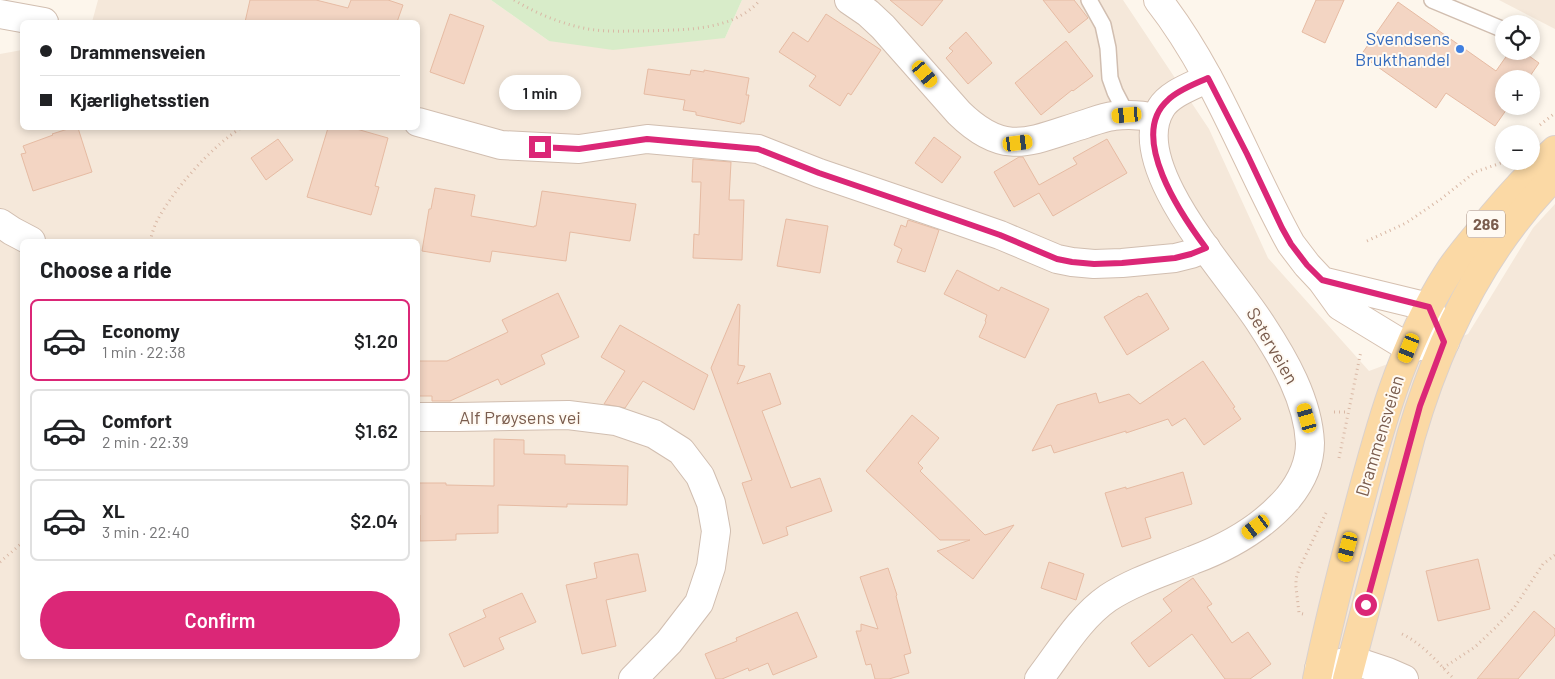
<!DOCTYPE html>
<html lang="en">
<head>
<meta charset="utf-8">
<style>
	body { margin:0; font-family:Barlow,sans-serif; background:#f2f2f2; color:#202124; height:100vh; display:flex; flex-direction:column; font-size:19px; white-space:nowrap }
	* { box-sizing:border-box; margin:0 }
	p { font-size:16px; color:#757577 }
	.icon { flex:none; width:28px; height:28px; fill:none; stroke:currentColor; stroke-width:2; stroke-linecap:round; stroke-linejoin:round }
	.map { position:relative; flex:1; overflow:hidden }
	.side { position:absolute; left:20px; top:239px; width:400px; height:420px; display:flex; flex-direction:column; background:#fff; border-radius:8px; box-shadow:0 2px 8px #0003 }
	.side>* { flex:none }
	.top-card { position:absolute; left:20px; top:20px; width:400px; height:110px; border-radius:8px; box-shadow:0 2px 8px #0003; display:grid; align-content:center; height:110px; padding:0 20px; background:#fff }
	.controls { position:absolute; left:1495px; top:15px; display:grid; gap:10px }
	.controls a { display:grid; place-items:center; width:45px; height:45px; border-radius:50%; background:#fff; box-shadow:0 2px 8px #0003; font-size:25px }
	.end { position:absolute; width:22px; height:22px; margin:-11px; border:6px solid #db2777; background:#fff; box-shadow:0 0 0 2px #fff }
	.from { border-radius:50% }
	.bubble { position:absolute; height:35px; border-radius:18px; background:#fff; box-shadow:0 2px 8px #0003; font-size:16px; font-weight:600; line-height:35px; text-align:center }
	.car { position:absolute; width:15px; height:30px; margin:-15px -8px; border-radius:6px; box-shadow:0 0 4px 1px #0007; background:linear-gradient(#f5c518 24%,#345 0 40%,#f5c518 0 76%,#345 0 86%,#f5c518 0) }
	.top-card b { display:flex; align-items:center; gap:18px; height:48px; font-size:19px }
	.top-card b+b { border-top:1px solid #e0e0e0 }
	.top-card i { width:12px; height:12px; background:#202124 }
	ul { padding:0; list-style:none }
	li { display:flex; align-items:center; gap:15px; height:82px; margin:0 10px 8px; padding:0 10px; border:2px solid #e0e0e0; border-radius:8px }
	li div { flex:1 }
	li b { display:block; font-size:19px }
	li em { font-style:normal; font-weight:600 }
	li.on { border-color:#db2777 }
	li>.icon { width:45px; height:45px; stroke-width:1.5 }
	h2 { padding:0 20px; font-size:22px; line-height:60px }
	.primary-button { display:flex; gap:10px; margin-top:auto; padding:10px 20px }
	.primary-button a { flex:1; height:58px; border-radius:30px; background:#db2777; color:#fff; font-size:20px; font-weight:600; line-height:58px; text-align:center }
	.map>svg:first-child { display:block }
	.residential { fill:#f5e8da; fill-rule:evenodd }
	.green { fill:#d8ecc9 }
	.building { fill:#f3d5c3; stroke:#e6bba3 }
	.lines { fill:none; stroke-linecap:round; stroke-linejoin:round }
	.service-casing { stroke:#d1beb0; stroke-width:18 }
	.minor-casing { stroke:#d1beb0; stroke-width:30 }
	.secondary-casing { stroke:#d6c0b0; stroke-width:30 }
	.primary-casing { stroke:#dad1cd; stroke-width:30 }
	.path { stroke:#d9b8a5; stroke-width:3; stroke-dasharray:1 4; stroke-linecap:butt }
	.service { stroke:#fff; stroke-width:15 }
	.minor { stroke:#fff; stroke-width:28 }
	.secondary { stroke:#fff; stroke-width:28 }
	.primary { stroke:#fbd9a5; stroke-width:28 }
	.route { stroke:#db2777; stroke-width:6 }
	.shop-dot { fill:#3f7fe0; stroke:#fffaf3; stroke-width:2 }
	.labels { text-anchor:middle; stroke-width:4; stroke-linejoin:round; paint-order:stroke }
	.shield { fill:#fffaf3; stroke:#a28b7f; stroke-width:1 }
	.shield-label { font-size:16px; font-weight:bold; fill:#7a5c4d }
	.shop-label { font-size:18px; fill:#366cbe; stroke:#fffaf3; text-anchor:end }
	.street-label { font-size:18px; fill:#7a5c4d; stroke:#fffaf3 }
</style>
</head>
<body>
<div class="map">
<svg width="1555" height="679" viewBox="0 0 1555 679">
	<rect width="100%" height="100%" fill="#fdf6ec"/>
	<g class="residential">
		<path d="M98 0H491L549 41 725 38 742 0H1123L1209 129 1268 258 1369 371 1468 334 1533 228 1555 204V679H0V54L22 50V128H418V22H92ZM22 241H418V656H22Z"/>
		<path d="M1499 0H1555V29Z"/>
	</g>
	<path class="green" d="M491 0H742L725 38 613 50 549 41Z"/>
	<g class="building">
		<path d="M250 0H316L348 8 351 0H388L403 5 397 22H245Z"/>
		<path d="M890 0H943L922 26Z"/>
		<path d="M1043 0H1074L1088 18 1069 33Z"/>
		<path d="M1316 0H1344L1325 43 1302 32Z"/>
		<path d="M1398 2 1496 71 1510 51H1522L1539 63 1528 79H1504V106H1509L1495 126 1446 93 1436 108 1361 55Z"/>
		<path d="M450 14 484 26 464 84 430 72Z"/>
		<path d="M826 14 881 50 851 95 848 93 840 106 809 86 816 76 779 52 793 32 808 42Z"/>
		<path d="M966 32 992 63 968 84 946 58 953 51 949 48Z"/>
		<path d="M1066 41 1093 76 1073 91 1072 90 1041 115 1015 83Z"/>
		<path d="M648 69 690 75 691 70 704 72V70L749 78 746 95H749L744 122H741V124L696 115V112L683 110 685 100 644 94Z"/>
		<path d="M71 128H78L92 172 33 191 21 154 26 153 23 146 53 135 52 134Z"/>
		<path d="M328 128H353L388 138 375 186 379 187 371 215 307 197Z"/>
		<path d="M934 137 961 157 942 183 915 163Z"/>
		<path d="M278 139 293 160 266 180 251 158Z"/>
		<path d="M1107 139 1127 173 1053 216 1039 193 1014 207 994 172 1019 157H1023L1039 185 1077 164 1073 158Z"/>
		<path d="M693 159 731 162 729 200H744L742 260 693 258 694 234 699 235 701 182H692Z"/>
		<path d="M435 188 475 195 471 216 534 227V226H536L542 191 636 204 630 241 570 232 566 261 492 251 490 262 422 251 429 209H431Z"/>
		<path d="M786 219 828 226 820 273 777 266Z"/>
		<path d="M908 220 939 230 925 272 897 262 902 249 894 245 901 225 906 227Z"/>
		<path d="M957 270 999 291 1001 287 1049 309 1025 358 979 337 986 322 985 321 987 315 944 294Z"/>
		<path d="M558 293 579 337 541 355 545 364 501 385 498 379 450 401H432V396H418L419 361H447L508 332 502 320Z"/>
		<path d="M1147 293 1169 329 1127 355 1104 317 1139 296 1140 297Z"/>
		<path d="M738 304 740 305 738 365 745 366 737 384 770 373 781 404 762 411 791 488 820 478 832 511 786 527 788 535 763 544 742 483 752 480 711 368Z"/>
		<path d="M620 325 708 375 694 410 643 381 625 408 604 404 625 371 601 357Z"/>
		<path d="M1203 361 1235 407 1233 408 1241 419 1204 445 1185 418 1172 426 1168 419 1126 433V431L1054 453 1051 445 1032 451 1057 405 1096 393 1099 403 1129 394 1140 404Z"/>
		<path d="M912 415 939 438 918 463 923 468 920 471 985 535 1014 525 973 579 937 551 970 540H940L866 471Z"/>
		<path d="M494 439 524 440V454L565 455V464L628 466 627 505 567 504V507L498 505V533L456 534V540L420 541V515L418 514V483H446V485L494 486Z"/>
		<path d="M1183 472 1192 504 1145 518 1151 538 1122 547 1105 493 1126 487V489Z"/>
		<path d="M634 554H638L646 591 606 600 616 646 582 654 566 585 597 578 594 563Z"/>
		<path d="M1478 559 1490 609 1438 621 1426 571Z"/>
		<path d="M1049 562 1084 574 1076 600 1041 588Z"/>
		<path d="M888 568 897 595 896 596 911 653 904 655 909 673 889 679H875L871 664 866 665 856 631H861V624L878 629 860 577Z"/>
		<path d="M1193 578 1212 604 1207 607 1232 643 1248 632 1271 664 1250 679H1225L1192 634 1149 667 1131 643 1172 611 1163 599Z"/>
		<path d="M522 593 536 622 499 638 504 649 464 667 449 634 486 617 483 610Z"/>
		<path d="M1534 611 1555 629V635L1518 679H1477Z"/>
		<path d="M797 612 817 657 773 675 768 663 749 671 748 668 722 679H716L705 654 737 641 736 638Z"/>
	</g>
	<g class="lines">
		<defs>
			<g id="service">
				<path d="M1089 0 1103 25 1108 48 1110 78 1115 92 1127 115"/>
				<path d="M1432 0 1504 30"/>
			</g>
			<g id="minor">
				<path d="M849 0 868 13 883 27 959 113C1005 158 1030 141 1085 124 1094 121 1104 117 1114 116 1128 114 1142 115 1156 118"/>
				<path d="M0 14 44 22"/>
				<path d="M418 122 501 145 579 149 647 139 758 149 819 173 957 220 1000 235 1057 259 1072 262 1094 264 1122 263 1175 258 1191 254 1206 248"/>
				<path d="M0 223 12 231 31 241"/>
				<path d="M418 417H458L568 415 616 421 654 434 681 451 700 476 711 503 716 531 711 567 699 603 669 642 633 679"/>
				<path d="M1039 679C1060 652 1079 618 1108 598 1134 581 1164 572 1193 560 1228 547 1263 527 1288 498 1301 482 1310 465 1310 443 1308 400 1284 359 1261 324 1231 276 1125 166 1161 108 1170 93 1193 86 1208 78"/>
				<path d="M1328 679 1319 669 1352 660 1388 672 1404 679"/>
			</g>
			<path id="secondary" d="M1158 0C1216 74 1246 163 1291 244L1307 265 1322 281 1340 306 1409 348 1445 342 1429 307 1322 281"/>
			<g id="primary">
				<path d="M1317 679C1328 625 1342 570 1356 517 1378 433 1401 346 1448 273 1457 259 1468 246 1478 234 1502 204 1527 176 1555 150"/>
				<path d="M1347 679 1411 436C1439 340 1484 247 1555 176"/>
			</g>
		</defs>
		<use href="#service" class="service-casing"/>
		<use href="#minor" class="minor-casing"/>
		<use href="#secondary" class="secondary-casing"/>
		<use href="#primary" class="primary-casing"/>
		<g class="path">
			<path d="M514 0C537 14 562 24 588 29 606 32 624 31 642 31 671 30 701 31 729 21 740 17 753 9 760 0"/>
			<path d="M1540 125 1555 113"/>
			<path d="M150 241C152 234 154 226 158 219 175 188 211 147 241 128"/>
			<path d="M1367 241 1406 223 1441 199 1475 172 1501 163"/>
			<path d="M1334 412H1348"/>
			<path d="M1339 458 1361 351"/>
			<path d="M0 562 22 543"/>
			<path d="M1303 614 1299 613 1296 587V579L1299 569 1326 513"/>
			<path d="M1402 634C1423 644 1438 663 1454 679"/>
			<path d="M1443 668 1475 647 1495 628 1514 608 1543 564 1555 555"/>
		</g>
		<use href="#service" class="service"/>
		<use href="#minor" class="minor"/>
		<use href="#secondary" class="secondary"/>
		<use href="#primary" class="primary"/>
	</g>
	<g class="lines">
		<path class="route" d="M540 147 579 149 647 139 758 149 819 173 957 220 1000 235 1057 259 1072 262 1094 264 1122 263 1175 258 1191 254 1206 248C1182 216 1127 136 1168 100 1178 90 1195 84 1208 78L1247 154 1282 228 1291 244 1307 265 1322 280 1429 307 1444 342 1420 406 1366 605"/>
	</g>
	<circle class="shop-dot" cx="1460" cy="49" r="5"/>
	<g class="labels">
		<rect class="shield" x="1467" y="210.5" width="38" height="27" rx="4"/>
		<g class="shield-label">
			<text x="1486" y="230">286</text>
		</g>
		<g class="shop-label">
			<text x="1450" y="45">Svendsens<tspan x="1450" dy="21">Brukthandel</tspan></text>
		</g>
		<g class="street-label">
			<text transform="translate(1272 346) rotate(60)" y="6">Seterveien</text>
			<text x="520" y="424">Alf Prøysens vei</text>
			<text transform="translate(1380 436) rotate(-73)" y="6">Drammensveien</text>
		</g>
	</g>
</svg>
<div class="controls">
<a><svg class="icon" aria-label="locate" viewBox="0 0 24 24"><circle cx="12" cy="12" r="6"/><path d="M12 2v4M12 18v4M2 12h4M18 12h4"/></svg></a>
<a>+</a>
<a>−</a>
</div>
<i class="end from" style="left:1366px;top:605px"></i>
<i class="end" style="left:540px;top:147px"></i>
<div class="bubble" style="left:499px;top:75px;width:82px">1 min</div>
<i class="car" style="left:925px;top:74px;rotate:140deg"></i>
<i class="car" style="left:1127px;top:115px;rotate:265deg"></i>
<i class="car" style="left:1018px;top:143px;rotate:83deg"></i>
<i class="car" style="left:1409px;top:348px;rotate:202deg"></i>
<i class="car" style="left:1307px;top:418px;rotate:344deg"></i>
<i class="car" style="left:1256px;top:527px;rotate:234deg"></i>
<i class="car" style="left:1348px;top:547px;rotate:195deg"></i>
<div class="top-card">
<b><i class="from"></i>Drammensveien</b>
<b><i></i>Kjærlighetsstien</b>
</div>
<section class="side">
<h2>Choose a ride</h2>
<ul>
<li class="on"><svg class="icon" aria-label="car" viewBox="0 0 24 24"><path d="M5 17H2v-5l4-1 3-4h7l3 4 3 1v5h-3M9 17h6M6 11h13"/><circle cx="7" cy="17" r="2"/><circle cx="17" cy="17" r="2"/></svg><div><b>Economy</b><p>1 min · 22:38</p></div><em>$1.20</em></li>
<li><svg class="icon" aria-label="car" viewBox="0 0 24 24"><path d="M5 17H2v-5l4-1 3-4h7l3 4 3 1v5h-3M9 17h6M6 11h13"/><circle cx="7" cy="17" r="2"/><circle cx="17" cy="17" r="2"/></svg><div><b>Comfort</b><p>2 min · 22:39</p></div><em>$1.62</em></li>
<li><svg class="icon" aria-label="car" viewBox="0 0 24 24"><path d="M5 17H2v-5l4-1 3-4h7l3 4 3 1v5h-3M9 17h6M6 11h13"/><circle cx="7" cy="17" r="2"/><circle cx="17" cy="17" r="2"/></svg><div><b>XL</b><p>3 min · 22:40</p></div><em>$2.04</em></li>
</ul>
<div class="primary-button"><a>Confirm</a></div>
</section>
</div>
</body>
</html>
